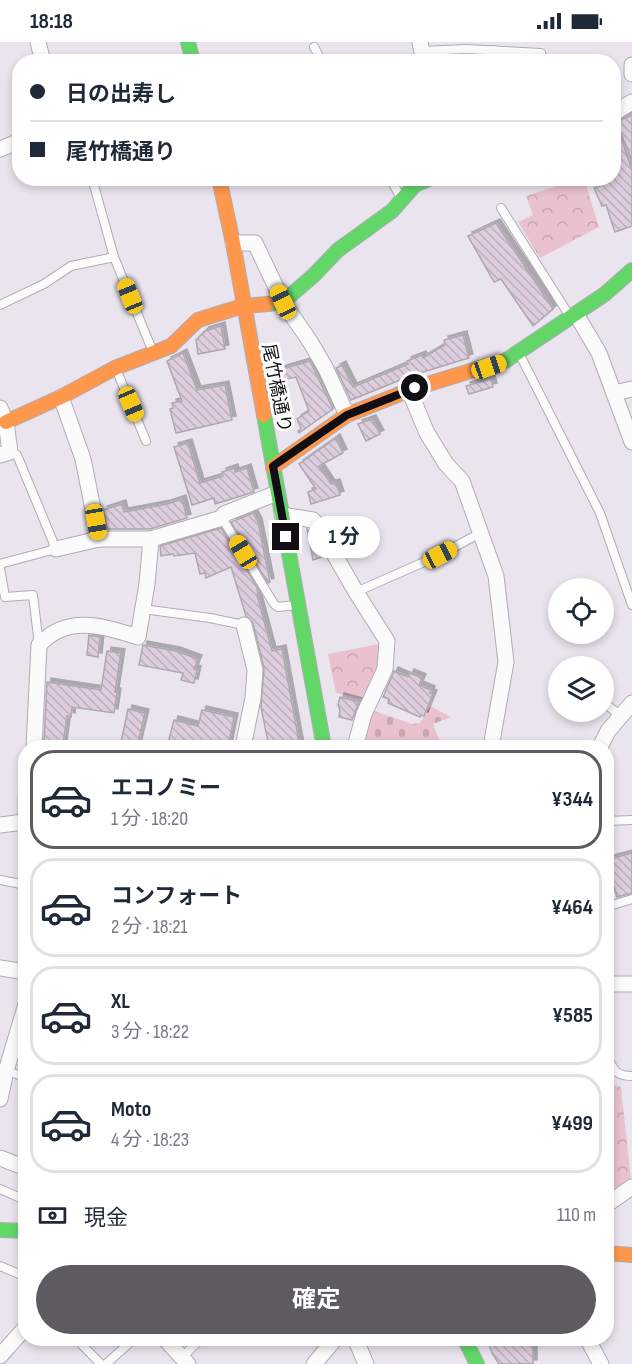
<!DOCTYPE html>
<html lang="ja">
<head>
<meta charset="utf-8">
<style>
	body { margin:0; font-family:"Sofia Sans Condensed","Noto Sans JP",sans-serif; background:#f6f6f7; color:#1f2937; height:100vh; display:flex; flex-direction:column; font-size:22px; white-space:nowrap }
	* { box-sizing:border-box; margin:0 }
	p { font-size:20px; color:#747a83 }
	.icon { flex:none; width:33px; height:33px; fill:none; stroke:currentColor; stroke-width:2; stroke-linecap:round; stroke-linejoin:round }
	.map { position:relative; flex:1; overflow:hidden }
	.sheet { position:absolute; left:18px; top:698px; width:596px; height:606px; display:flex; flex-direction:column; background:#fff; border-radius:24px; box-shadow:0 3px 9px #0003 }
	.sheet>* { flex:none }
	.guide { position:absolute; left:12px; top:12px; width:609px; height:132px; border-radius:24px; box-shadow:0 3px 9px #0003; display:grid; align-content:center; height:132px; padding:0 18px; background:#fff }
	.tools { position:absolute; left:548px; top:536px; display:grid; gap:12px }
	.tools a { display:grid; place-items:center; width:66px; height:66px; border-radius:50%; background:#fff; box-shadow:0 3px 9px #0003; font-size:30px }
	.end { position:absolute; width:27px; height:27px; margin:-14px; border:8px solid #110f14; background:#fff; box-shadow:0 0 0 3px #fff }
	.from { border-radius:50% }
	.bubble { position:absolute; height:42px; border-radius:21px; background:#fff; box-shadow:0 3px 9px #0003; font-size:20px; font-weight:700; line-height:42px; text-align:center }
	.car { position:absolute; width:18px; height:36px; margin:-18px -9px; border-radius:8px; box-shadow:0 0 4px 2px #0007; background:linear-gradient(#f5c518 24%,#345 0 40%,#f5c518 0 76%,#345 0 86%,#f5c518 0) }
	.guide b { display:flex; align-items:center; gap:21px; height:57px; font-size:22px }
	.guide b+b { border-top:2px solid #e0e1e3 }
	.guide i { width:15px; height:15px; background:#1f2937 }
	ul { padding:10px 0 0; list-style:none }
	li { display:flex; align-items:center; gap:18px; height:99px; margin:0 12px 9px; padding:0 6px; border:3px solid #e0e1e3; border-radius:24px }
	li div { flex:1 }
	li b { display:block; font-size:22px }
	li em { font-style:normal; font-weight:700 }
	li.active { border-color:#5d5a60 }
	li>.icon { width:54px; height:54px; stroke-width:1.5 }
	.pay { display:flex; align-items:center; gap:15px; height:66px; padding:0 18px; font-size:22px }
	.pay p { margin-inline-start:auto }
	.primary-button { display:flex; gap:12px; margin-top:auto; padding:12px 18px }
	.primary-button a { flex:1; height:69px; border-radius:36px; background:#5d5a60; color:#fff; font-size:24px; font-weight:700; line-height:69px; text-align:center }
	.status { display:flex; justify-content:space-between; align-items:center; height:42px; padding:0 30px; background:#fff; direction:ltr }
	.status svg { height:16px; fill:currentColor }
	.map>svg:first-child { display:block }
	.cemetery { fill:url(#cemetery-stones) }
	.park { fill:url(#park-crowns) }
	.building { fill:url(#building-back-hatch); stroke:#ada8af; stroke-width:1.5; filter:url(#shadow) }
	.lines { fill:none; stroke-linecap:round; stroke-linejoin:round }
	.lane-casing { stroke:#b0acb4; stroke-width:10 }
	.street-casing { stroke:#b0acb4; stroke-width:17 }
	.fast-casing { stroke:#b0acb4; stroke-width:16 }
	.slow-casing { stroke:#b0acb4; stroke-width:16 }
	.lane { stroke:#fcfbfc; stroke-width:8 }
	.street { stroke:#fcfbfc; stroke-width:15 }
	.fast { stroke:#63d668; stroke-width:14 }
	.slow { stroke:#ff974d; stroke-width:14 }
	.route { stroke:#110f14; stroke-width:8 }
	.labels { text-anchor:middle; stroke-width:6; stroke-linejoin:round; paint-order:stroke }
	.street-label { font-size:18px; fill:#110f14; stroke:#fff }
</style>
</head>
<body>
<div class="status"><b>18:18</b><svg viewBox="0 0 49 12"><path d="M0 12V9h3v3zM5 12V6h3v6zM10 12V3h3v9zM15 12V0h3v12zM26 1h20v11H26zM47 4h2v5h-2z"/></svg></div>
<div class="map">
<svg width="632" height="1322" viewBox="0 0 632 1322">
	<defs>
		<pattern id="cemetery-stones" width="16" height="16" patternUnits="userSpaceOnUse" patternTransform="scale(1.5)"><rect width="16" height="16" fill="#eac1cf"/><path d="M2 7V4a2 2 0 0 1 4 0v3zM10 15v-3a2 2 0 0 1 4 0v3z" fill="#c8a5b1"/></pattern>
		<pattern id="park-crowns" width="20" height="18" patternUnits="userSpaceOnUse" patternTransform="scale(1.5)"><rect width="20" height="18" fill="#eac1cf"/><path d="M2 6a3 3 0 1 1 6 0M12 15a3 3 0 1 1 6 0" fill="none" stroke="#c8a5b1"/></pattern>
		<pattern id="building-back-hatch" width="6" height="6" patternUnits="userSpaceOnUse" patternTransform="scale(1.5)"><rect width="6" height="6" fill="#decdde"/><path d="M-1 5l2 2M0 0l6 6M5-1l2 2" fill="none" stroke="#bdafbe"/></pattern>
		<filter id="shadow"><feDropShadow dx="4" dy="-4" stdDeviation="0" flood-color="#0004"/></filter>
	</defs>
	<rect width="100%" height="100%" fill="#e9e4ee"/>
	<path class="cemetery" d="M430 664 451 675 433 682 442 705H362L371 668 412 682 420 681Z"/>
	<g class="park">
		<path d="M578 137H584L599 185 540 216 518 180 533 173 526 154Z"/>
		<path d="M379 602V620L363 657 336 651 328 612Z"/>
		<path d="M606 1028 613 1043 621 1045 631 1139 606 1156Z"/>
	</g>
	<g class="building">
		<path d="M632 73V118L616 80Z"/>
		<path d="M616 80 632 129V184L615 190 606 163 602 164 594 146 600 144 597 136H614V81Z"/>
		<path d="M496 181 553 267 533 284 501 237 494 240 468 194Z"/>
		<path d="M221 284 225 307 198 312 196 298 205 289Z"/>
		<path d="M463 293 469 316 410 334 351 358 336 326 342 323 353 345 408 322 407 319 422 313 423 316 445 303 444 298Z"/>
		<path d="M183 311 197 348 225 343 232 378 176 391 170 367 173 366 172 361 182 359 167 319Z"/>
		<path d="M310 319 333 367 299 391 298 389 301 387 297 377 309 369 296 335 271 340 269 331Z"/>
		<path d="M491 337 493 345 469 352 466 344Z"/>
		<path d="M372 377 380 392 366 399 358 382Z"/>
		<path d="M336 396 343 411 319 424 331 442 336 441 340 453 311 462 308 450 316 447 299 422Z"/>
		<path d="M188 401 200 441 223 434 222 430 234 426 235 430 247 426 254 450 215 462 214 456 192 463 174 405Z"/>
		<path d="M182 457 187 476 150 487H107L103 468 122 462 124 470 167 462Z"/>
		<path d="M253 471 258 480 270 540 268 541 231 480Z"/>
		<path d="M221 486 257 545 258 553H257L272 609 282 607 300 705H269L261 665 264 626 253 581 246 574 231 525 206 536 205 531 200 532 195 511 174 514 173 512 161 514 160 504Z"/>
		<path d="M307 487 310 490 324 514 313 518Z"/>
		<path d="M89 593 100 595 98 615 87 613Z"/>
		<path d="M143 603 176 609 198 617 194 627 197 628 194 641 181 638 183 631 139 623Z"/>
		<path d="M107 609 121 611 115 650H117L114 671 72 665 71 675 67 674 63 702 44 700 47 640 101 648Z"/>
		<path d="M394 629 408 635 410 631 422 636 419 643 431 648 430 651 433 652 424 674 421 673 420 675 388 661 389 657 383 655Z"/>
		<path d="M340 655 359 660 352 678 339 675 340 668 338 663Z"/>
		<path d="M128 667 145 671 137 705H120Z"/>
		<path d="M202 668 234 675 228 705H167L174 678 198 684Z"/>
		<path d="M632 811V851L617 855 610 830 606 831V818Z"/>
		<path d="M487 1296H531L533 1301V1322H499L492 1311Z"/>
	</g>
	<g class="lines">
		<defs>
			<g id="lane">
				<path d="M314 5 322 20"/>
				<path d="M422 9 466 7 541 11"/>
				<path d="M494 20V8"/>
				<path d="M92 136 114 215 153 310"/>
				<path d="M390 136 401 156"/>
				<path d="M501 166 569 273"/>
				<path d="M0 263 44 242 71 224 114 215"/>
				<path d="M519 311 600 471 632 563"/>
				<path d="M116 327 146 399"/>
				<path d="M222 476 274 562 278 565 296 563"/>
				<path d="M0 522 56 507 17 413 10 410"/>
				<path d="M0 526 5 555 33 553 39 603"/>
				<path d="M356 550 440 513 480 491"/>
				<path d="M143 567 210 576 244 583"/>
				<path d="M603 660 621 674"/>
				<path d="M606 779 632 778"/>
				<path d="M0 838 26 843"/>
				<path d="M606 865 632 857"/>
				<path d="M606 1012C614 1027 614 1034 632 1034"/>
				<path d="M6 1029 26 1035"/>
				<path d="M0 1147 25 1158"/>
				<path d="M0 1224 26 1235"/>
				<path d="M88 1296 82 1303 101 1322"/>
				<path d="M181 1316 202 1296"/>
				<path d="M106 1322 135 1296"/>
			</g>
			<g id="street">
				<path d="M38 0 43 20"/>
				<path d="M420 0 424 20"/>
				<path d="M632 23V32"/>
				<path d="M614 71 632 60"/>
				<path d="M0 107 20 99"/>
				<path d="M233 201H255L283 260 311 301 326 327 347 373"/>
				<path d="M576 272 599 311 632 400"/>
				<path d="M409 348 427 391 446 422 462 439 496 534 506 620 491 705"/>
				<path d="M614 351 632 347"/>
				<path d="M61 355 83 417 99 497"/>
				<path d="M0 366 6 380 10 410 0 413"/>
				<path d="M282 473 313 478 318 484 356 550 387 599 385 627 364 672 355 705"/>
				<path d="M56 507 99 497H151L222 476 224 472 277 451"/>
				<path d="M34 705 39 603C67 572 103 584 138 595L147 542 151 497"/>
				<path d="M243 705 253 656 255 628 244 583"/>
				<path d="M600 705 608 689 632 661"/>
				<path d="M26 755V785"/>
				<path d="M0 783 24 780"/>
				<path d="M0 926 26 930"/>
				<path d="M606 942H632"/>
				<path d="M0 1057 6 1029 26 962"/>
				<path d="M0 1116 26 1126"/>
				<path d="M606 1163 632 1145"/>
				<path d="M164 1296 188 1322"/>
				<path d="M355 1296 366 1322"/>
				<path d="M587 1296 601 1322"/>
				<path d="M0 1314 26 1285"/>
				<path d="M314 1322 336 1296"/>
			</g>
			<g id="fast">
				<path d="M188 0 193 20"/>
				<path d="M268 262 283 260 314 233 338 208 392 169 415 143 431 136"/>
				<path d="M477 327 505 319 605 252 632 228"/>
				<path d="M264 373 324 705"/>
				<path d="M0 1188 26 1189"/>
				<path d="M464 1296 477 1322"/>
			</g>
			<g id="slow">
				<path d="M219 136 233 201 264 373"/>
				<path d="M6 380 61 355 115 326 171 304 198 278 243 264 268 262"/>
				<path d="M273 425 347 373 415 346 477 327"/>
				<path d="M606 1211 632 1213"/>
			</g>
		</defs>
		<use href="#lane" class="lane-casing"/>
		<use href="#street" class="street-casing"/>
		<use href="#fast" class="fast-casing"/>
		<use href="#slow" class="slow-casing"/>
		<use href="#lane" class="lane"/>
		<use href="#street" class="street"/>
		<use href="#fast" class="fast"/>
		<use href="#slow" class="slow"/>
	</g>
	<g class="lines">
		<path class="route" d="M286 495 273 424 347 373 415 346"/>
	</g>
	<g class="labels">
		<g class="street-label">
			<text transform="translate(277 346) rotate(79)" y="6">尾竹橋通り</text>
		</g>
	</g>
</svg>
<div class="tools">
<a><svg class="icon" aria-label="locate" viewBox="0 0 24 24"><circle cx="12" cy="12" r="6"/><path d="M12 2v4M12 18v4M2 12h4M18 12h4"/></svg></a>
<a><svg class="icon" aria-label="layers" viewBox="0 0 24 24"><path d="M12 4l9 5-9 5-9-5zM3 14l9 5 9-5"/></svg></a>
</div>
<i class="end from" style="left:415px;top:346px"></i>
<i class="end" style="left:286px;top:495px"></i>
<div class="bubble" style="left:308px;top:474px;width:72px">1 分</div>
<i class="car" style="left:130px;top:254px;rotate:338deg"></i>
<i class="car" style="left:283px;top:260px;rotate:335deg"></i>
<i class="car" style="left:489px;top:325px;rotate:71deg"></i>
<i class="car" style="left:131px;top:362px;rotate:157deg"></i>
<i class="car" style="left:96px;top:480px;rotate:170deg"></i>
<i class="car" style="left:243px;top:510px;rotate:329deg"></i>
<i class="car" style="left:440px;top:513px;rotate:62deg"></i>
<div class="guide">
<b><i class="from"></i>日の出寿し</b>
<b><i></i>尾竹橋通り</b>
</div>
<section class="sheet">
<ul>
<li class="active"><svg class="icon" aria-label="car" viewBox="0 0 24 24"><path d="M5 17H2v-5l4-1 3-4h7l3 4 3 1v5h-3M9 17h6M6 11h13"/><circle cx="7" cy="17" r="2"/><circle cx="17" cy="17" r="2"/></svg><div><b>エコノミー</b><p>1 分 · 18:20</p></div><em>¥344</em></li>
<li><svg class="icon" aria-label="car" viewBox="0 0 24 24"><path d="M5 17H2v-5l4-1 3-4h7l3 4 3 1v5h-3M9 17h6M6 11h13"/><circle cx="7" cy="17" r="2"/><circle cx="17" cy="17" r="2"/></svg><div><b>コンフォート</b><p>2 分 · 18:21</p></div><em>¥464</em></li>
<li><svg class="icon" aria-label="car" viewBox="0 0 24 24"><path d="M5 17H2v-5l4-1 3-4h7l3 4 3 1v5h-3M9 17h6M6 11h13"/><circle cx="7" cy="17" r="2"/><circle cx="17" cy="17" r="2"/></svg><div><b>XL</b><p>3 分 · 18:22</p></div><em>¥585</em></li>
<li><svg class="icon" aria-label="car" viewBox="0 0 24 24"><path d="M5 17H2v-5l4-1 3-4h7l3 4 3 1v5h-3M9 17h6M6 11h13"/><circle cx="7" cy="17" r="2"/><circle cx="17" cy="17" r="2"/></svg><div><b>Moto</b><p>4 分 · 18:23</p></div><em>¥499</em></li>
</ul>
<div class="pay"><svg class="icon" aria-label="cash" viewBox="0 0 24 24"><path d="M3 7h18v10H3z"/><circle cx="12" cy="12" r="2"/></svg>現金<p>110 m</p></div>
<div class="primary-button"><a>確定</a></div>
</section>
</div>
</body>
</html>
